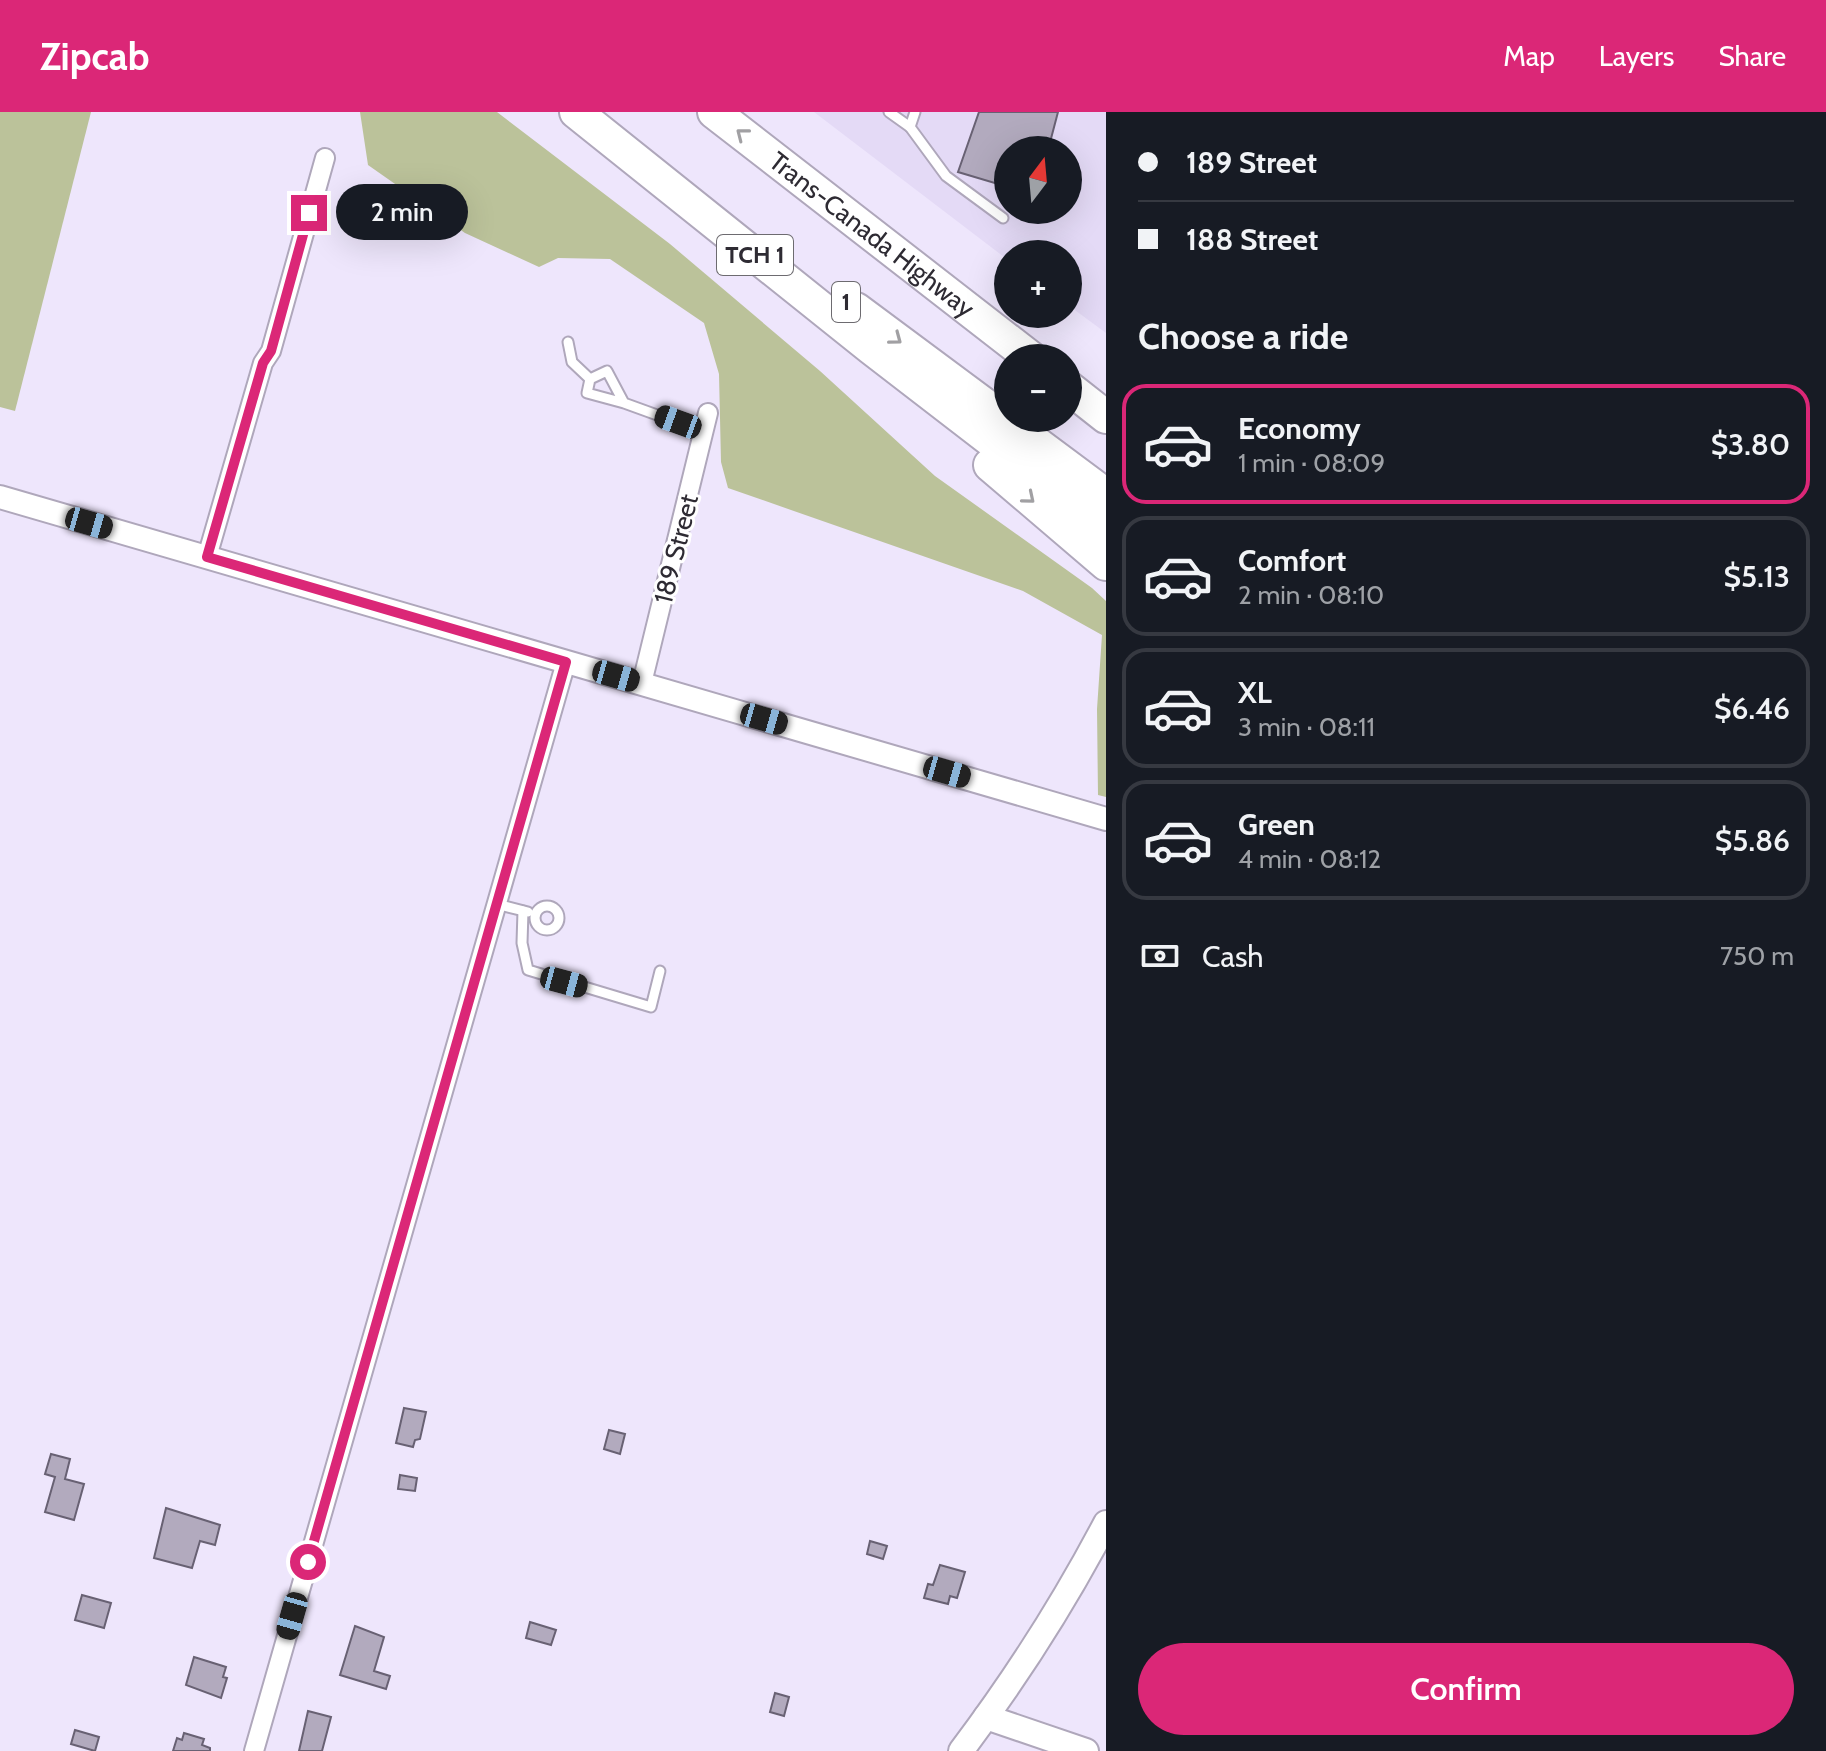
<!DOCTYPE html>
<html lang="en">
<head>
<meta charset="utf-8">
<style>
	body { margin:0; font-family:Cabin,sans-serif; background:#20242c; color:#f1f3f6; height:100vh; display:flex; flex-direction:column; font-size:30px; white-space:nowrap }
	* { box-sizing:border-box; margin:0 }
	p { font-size:26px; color:#9ea1a6 }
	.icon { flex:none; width:44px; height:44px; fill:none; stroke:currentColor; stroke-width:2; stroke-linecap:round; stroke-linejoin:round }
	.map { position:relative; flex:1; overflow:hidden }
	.side { display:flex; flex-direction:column; background:#171b24; width:720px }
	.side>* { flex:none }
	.banner { display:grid; align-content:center; height:176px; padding:0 32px; background:#171b24 }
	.needle { width:52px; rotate:16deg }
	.tools { position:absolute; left:994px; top:24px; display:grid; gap:16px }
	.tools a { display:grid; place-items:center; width:88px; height:88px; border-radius:50%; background:#171b24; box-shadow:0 8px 32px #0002; font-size:40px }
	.end { position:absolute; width:36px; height:36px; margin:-18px; border:10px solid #db2777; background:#fff; box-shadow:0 0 0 4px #fff }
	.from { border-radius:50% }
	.bubble { position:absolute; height:56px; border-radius:28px; background:#171b24; box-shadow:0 8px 32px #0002; font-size:26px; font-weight:600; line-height:56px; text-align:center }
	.car { position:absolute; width:24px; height:48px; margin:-24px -12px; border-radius:10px; box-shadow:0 0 6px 2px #0007; background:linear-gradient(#222 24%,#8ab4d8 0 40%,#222 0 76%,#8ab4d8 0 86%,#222 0) }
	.banner b { display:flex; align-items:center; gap:28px; height:76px; font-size:30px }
	.banner b+b { border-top:2px solid #363941 }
	.banner i { width:20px; height:20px; background:#f1f3f6 }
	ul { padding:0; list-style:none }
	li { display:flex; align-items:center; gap:24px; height:120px; margin:0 16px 12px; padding:0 16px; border:4px solid #363941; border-radius:24px }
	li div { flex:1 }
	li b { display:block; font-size:30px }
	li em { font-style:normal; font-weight:600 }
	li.active { border-color:#db2777 }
	li>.icon { width:72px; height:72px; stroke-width:1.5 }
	h2 { padding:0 32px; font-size:36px; line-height:96px }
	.pay { display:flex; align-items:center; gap:20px; height:88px; padding:0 32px; font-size:30px }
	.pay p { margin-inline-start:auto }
	.button { display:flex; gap:16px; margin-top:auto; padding:16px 32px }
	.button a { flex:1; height:92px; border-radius:48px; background:#db2777; color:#fff; font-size:32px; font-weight:600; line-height:92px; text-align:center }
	header { display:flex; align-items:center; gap:48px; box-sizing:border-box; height:112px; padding:0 40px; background:#db2777; color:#fff }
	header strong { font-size:38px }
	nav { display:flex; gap:44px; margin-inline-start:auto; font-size:28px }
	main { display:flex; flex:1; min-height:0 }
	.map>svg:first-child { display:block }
	.built { fill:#e4daf6; fill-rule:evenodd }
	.green { fill:#bbc29a }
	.building { fill:#b2aabe; stroke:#686173; stroke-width:2 }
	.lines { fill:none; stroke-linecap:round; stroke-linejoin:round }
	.service-casing { stroke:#afa7bb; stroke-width:13 }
	.minor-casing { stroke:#afa7bb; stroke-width:22 }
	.tertiary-casing { stroke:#afa7bb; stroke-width:26 }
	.secondary-casing { stroke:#afa7bb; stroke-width:28 }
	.motorway-casing { stroke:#afa7bb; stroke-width:36 }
	.service { stroke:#fff; stroke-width:9 }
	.minor { stroke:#fff; stroke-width:18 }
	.tertiary { stroke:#fff; stroke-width:22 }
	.secondary { stroke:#fff; stroke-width:24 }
	.motorway { stroke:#fff; stroke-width:32 }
	.oneway { stroke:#a1a0a3 }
	.route { stroke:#db2777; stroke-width:10 }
	.labels { text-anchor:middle; stroke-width:6; stroke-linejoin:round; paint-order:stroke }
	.shield { fill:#fff; stroke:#6d6b70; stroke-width:2 }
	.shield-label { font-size:24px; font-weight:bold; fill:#2e2b33 }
	.street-label { font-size:26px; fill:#2e2b33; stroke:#fff }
</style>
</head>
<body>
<header>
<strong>Zipcab</strong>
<nav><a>Map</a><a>Layers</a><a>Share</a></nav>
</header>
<main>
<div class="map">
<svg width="1106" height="1639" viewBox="0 0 1106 1639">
	<rect width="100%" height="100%" fill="#eee6fc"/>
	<path class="built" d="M814 0H1106V221L1068 193V142H1008V148ZM1008 38H1068V98H1008Z"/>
	<g class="green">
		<path d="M0 0H91L15 299 0 295Z"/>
		<path d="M360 0H497L670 132 820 259 935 364 1092 476 1106 489V685L1098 683 1097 597 1102 523 1023 479 728 376 721 350 719 262 704 211 610 147 558 146 539 155 465 121 368 53Z"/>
	</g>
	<g class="building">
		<path d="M979 0H1058L1048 38H1008V75L958 60Z"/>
		<path d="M404 1296 426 1300 420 1327 415 1328 413 1335 396 1331Z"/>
		<path d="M609 1318 625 1322 620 1342 604 1337Z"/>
		<path d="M51 1342 70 1347 65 1367 84 1372 74 1408 45 1400 55 1365 45 1362Z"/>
		<path d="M400 1363 417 1366 415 1379 398 1377Z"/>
		<path d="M166 1396 220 1413 215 1433 200 1429 192 1456 154 1446Z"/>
		<path d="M870 1429 887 1434 883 1447 867 1442Z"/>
		<path d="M940 1453 965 1460 957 1486 950 1484 948 1492 924 1486 928 1472 933 1473Z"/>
		<path d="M82 1483 111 1491 104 1516 75 1508Z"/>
		<path d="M530 1510 556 1518 551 1533 526 1526Z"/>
		<path d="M355 1514 384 1525 374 1559 390 1564 386 1577 340 1563Z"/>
		<path d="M194 1545 226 1555 223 1565 227 1566 221 1586 186 1573Z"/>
		<path d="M775 1581 789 1585 784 1604 770 1600Z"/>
		<path d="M308 1599 331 1605 322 1639H299Z"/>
		<path d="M75 1618 99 1625 95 1639 71 1632Z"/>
		<path d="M184 1621 204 1627 202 1633 210 1636V1639H173L177 1626 182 1628Z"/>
	</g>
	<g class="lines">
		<defs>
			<g id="service">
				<path d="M889 0 910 15"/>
				<path d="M915 0 910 15 946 64 1003 106"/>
				<path d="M568 230 572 250 590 267"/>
				<path d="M624 291 587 281 590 267 607 259 624 291 704 320"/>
				<path d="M496 792 528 800"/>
				<circle cx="547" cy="806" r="12"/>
				<path d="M523 799 522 831 528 858 651 895 660 859"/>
			</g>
			<g id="minor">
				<path d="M207 445 263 251 271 239 325 46"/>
				<path d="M642 571 708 301"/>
				<path d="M254 1639 566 550"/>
			</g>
			<path id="tertiary" d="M0 385 1106 707"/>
			<g id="secondary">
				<path d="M986 1605 1086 1639"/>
				<path d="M961 1639C1016 1566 1064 1491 1106 1411"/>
			</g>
			<g id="motorway">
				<path d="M576 0 871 236 1106 417"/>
				<path id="s1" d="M714 0 1031 246"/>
				<path d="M856 197 1106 383"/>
				<path d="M1068 275 1106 305"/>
				<path d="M990 353 1106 452"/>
			</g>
		</defs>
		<use href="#service" class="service-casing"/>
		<use href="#minor" class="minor-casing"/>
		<use href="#tertiary" class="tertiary-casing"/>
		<use href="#secondary" class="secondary-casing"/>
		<use href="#motorway" class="motorway-casing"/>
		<use href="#service" class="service"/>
		<use href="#minor" class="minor"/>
		<use href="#tertiary" class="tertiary"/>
		<use href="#secondary" class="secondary"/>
		<use href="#motorway" class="motorway"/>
	</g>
	<defs><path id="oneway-chevron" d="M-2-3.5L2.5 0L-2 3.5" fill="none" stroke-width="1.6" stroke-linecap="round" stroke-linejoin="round" transform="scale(2)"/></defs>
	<g class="oneway">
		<use href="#oneway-chevron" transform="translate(742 22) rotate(-142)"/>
		<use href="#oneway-chevron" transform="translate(896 227) rotate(37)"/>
		<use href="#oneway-chevron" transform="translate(1029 386) rotate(40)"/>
	</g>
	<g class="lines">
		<path class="route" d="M308 1450 566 550 207 445 263 251 271 239 309 101"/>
	</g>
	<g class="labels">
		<g class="shield">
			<rect x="717" y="123" width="76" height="40" rx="6"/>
			<rect x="832" y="170" width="28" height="40" rx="6"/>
		</g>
		<g class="shield-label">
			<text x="755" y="151">TCH 1</text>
			<text x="846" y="198">1</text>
		</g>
		<g class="street-label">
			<text dy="9" stroke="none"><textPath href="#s1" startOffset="200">Trans-Canada Highway</textPath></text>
			<text transform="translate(676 437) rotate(-76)" y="9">189 Street</text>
		</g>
	</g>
</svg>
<div class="tools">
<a><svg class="needle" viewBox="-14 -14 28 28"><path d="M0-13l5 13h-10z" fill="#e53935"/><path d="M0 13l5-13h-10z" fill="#9ea1a6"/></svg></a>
<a>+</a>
<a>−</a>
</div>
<i class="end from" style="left:308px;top:1450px"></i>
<i class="end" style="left:309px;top:101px"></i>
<div class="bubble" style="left:336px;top:72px;width:132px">2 min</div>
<i class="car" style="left:678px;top:310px;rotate:290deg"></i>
<i class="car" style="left:89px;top:411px;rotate:106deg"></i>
<i class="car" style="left:616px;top:564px;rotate:106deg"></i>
<i class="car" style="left:764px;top:607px;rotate:106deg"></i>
<i class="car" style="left:947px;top:660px;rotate:106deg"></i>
<i class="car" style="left:564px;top:870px;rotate:105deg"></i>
<i class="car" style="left:292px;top:1504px;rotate:196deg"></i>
</div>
<section class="side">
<div class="banner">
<b><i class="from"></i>189 Street</b>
<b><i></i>188 Street</b>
</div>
<h2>Choose a ride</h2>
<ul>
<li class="active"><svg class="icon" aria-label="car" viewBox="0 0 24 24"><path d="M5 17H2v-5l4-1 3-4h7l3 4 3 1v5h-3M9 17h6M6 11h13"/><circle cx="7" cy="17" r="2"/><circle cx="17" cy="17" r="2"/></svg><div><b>Economy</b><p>1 min · 08:09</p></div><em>$3.80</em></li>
<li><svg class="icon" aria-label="car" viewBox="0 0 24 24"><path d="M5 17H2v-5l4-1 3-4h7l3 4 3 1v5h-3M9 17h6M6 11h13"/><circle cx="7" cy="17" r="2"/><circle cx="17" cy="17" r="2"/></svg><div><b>Comfort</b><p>2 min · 08:10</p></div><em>$5.13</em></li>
<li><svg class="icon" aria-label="car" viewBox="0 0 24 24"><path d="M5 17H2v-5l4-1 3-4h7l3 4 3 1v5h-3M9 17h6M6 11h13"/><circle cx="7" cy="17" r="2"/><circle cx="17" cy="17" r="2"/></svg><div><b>XL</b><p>3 min · 08:11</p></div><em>$6.46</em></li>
<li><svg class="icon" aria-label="car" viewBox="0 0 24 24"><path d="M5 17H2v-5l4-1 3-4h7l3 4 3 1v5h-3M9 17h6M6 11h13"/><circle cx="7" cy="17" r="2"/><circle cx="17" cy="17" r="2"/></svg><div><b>Green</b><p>4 min · 08:12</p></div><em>$5.86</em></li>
</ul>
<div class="pay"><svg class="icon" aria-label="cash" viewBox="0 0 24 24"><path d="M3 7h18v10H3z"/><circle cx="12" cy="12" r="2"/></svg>Cash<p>750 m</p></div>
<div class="button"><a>Confirm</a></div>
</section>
</main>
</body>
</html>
